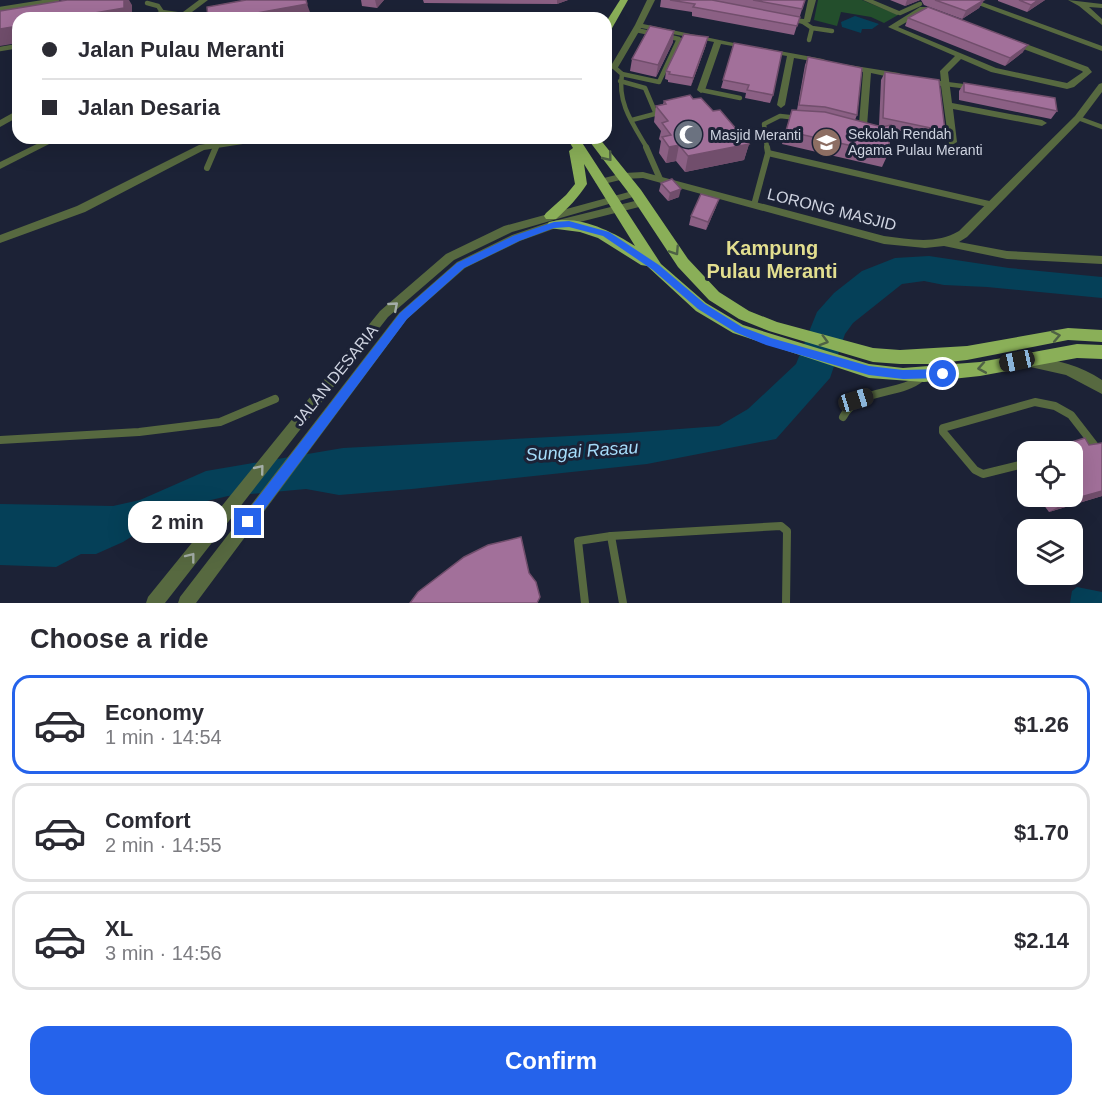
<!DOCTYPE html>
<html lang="en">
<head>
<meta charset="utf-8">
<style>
	body { margin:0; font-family:Helvetica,sans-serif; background:#f2f2f3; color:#2b2b33; height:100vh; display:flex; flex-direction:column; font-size:22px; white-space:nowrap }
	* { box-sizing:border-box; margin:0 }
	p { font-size:20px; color:#7c7c81 }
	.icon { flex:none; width:33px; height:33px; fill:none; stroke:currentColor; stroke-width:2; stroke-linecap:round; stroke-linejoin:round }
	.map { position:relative; height:603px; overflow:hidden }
	.panel { display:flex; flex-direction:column; background:#fff; flex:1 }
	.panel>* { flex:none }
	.hud { position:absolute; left:12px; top:12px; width:600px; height:132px; border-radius:18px; box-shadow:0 6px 24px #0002; display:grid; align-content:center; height:132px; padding:0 30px; background:#fff }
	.tools { position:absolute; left:1017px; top:441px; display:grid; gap:12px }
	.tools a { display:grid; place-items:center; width:66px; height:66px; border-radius:12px; background:#fff; box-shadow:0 6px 24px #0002; font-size:30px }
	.end { position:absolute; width:27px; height:27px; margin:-14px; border:8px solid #2563eb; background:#fff; box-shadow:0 0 0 3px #fff }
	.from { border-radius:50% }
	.bubble { position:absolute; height:42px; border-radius:18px; background:#fff; box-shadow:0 6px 24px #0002; font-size:20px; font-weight:800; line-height:42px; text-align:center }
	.car { position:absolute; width:18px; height:36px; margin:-18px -9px; border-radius:8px; box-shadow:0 0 4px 2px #0007; background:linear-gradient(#222 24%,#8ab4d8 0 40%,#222 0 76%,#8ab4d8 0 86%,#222 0) }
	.hud b { display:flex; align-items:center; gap:21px; height:57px; font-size:22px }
	.hud b+b { border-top:2px solid #e1e1e2 }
	.hud i { width:15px; height:15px; background:#2b2b33 }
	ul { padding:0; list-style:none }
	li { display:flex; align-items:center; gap:18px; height:99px; margin:0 12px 9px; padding:0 18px; border:3px solid #e1e1e2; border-radius:18px }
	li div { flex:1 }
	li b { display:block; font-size:22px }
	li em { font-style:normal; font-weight:800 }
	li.active { border-color:#2563eb }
	li>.icon { width:54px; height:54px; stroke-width:1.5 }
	h2 { padding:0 30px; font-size:27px; line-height:72px }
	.action { display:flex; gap:12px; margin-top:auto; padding:12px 30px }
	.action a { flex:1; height:69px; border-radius:18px; background:#2563eb; color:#fff; font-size:24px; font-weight:800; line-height:69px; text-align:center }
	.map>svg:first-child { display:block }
	.green { fill:#234e2c }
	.water { fill:#054058 }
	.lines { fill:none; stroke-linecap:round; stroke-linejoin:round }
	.lane-far2 { stroke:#576940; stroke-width:4.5 }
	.lane-far1 { stroke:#576940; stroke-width:6 }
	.lane { stroke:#576940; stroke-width:8 }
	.street { fill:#576940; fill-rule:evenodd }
	.primary { fill:#8aaf58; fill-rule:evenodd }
	.wall { fill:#8b6084 }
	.shaded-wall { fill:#714e6c }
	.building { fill:#a2709a; stroke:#714e6c; stroke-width:1.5 }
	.oneway { stroke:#4e6145 }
	.oneway2 { stroke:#a4aea8 }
	.route { fill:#2563eb }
	.labels { text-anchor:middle; stroke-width:6; stroke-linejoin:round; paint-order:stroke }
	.far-poi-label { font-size:14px; fill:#ced3e0; stroke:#1c2236; text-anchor:start }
	.street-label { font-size:16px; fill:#ced3e0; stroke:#1c2236 }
	.water-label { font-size:18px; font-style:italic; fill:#a5dbf9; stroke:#1c2236 }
	.quarter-label { font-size:20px; font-weight:bold; fill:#e2de8f; stroke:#1c2236 }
</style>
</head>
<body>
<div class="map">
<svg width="1102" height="603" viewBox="0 0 1102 603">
	<rect width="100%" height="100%" fill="#1c2236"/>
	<path class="green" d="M818 0H862L898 15 884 23 871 17 841 12 837 26 814 20Z"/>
	<g class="water">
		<path d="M855 16 879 24 872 29H862L861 33 842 27 841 22Z"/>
		<path d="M929 256 1009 268 1102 277V298L987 287 944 285 924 281 902 284 853 323 845 334 830 378 776 439 647 464 412 489 339 495 306 489 228 496 177 508 123 542 96 554H81L56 567 0 565V504L113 506 140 500 206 471 343 448 627 433 719 426 748 409 796 364 817 312 834 293 862 271 895 258Z"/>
		<path d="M1077 587 1102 592V603H1070L1072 591Z"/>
	</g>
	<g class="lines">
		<g class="lane-far2">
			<path d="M147 3 158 6 162 12"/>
			<path d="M0 9 57 0"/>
			<path d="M900 13 920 4"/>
			<path d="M152 18 162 12 183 15"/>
			<path d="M803 22 812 28 832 31"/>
			<path d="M636 30 655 34"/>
			<path d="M809 40 812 28"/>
			<path d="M0 49 18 46"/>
			<path d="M614 67 622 74C617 103 633 124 647 148"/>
			<path d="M622 74 659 82 679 39 666 36"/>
			<path d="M620 81 645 88 656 114"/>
			<path d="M946 84 970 87"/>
			<path d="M701 90 740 98"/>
			<path d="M1078 118 1102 127"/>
			<path d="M632 120 662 112"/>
			<path d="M216 148 217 145"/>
			<path d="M767 148 764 124 780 116 798 118"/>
		</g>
		<g class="lane-far1">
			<path d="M646 147 660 179"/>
			<path d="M768 153 993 205"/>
			<path d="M207 168 216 147"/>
			<path d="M754 205 768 153 767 147"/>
		</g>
		<g class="lane">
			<path d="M843 417C859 386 899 397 922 377"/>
			<path d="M0 440 139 432 220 422 275 399"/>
			<path d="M1028 463 983 474 975 470 943 432V428L1035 402 1055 406 1071 415 1095 446"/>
			<path d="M585 603 578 541 611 536"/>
			<path d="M623 603 611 536 781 526 787 531 786 603"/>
		</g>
		<g class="street">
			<path d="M199 0H208L184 18H175Z"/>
			<path d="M647 0H655L643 24 753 47 749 49 721 44 705 90 701 93 697 90 714 42 641 28 617 69 606 68V64H612L635 25Z"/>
			<path d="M808 0H816L810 22 803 24 778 19 782 17 804 19Z"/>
			<path d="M863 0H873L904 13 897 15Z"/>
			<path d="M965 0H976L1102 46V51Z"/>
			<path d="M1068 0 1102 4V8L1089 7 1102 19V25L1079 6Z"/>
			<path d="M920 7H926L1088 67 1092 72 1074 87 1067 89 991 72 961 59 948 72 952 103 1042 120 1047 123 1042 126 953 109 957 142 952 145 949 144 941 86 921 81 925 78 941 81 940 71 955 56 888 27ZM924 12 1082 71 1083 72 1067 83 996 68 898 27Z"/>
			<path d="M763 48 823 59 827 61 823 63 794 58 785 105 781 108 777 105 787 56 763 52Z"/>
			<path d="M843 64 899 73 903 76 899 79 871 73 867 126H861L859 124 863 72 843 68Z"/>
			<path d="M1102 83V92L1081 120 967 237 959 242 1007 251 1102 256V264L1007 259 944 246 925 248 884 244 643 178 624 179 600 185 595 182 596 180 624 173 643 172 884 236C909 239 936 245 959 231L1075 116 1099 84Z"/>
			<path d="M18 110V117L0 127V120Z"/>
			<path d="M49 138H61L0 169V162Z"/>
			<path d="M243 138H267L262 141 204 150 85 212 0 243V235L77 206 199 145Z"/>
			<path d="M636 190 640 191 641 193 640 195 512 232 454 260 388 317 165 603H146L148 597 380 311 446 254 504 226Z"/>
			<path d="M643 199 648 203 647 205 556 228 520 241 465 268 407 319 196 603H178L180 597 399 313 457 262 512 235 550 222Z"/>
			<path d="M1031 357C1056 359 1081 366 1102 380V394L1066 375 1026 366 1025 362 1026 358Z"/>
		</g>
		<g class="primary">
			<path d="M620 0H628L611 30 606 33V22Z"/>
			<path d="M567 138H579L661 264 706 303 743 325 869 364 903 368 980 362 1077 344 1102 345V359L1077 358 980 376 924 382 869 378 733 333 696 311 647 266 641 265 598 238 580 232 549 228 547 225 549 222C577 214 612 231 635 246L584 164 587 184C578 198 568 208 556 219H546L544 216 546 213 566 195 575 184 569 151 573 148Z"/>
			<path d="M587 138H599L641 190 688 259 719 292 749 311 777 322 873 348 900 350 967 346 1068 328 1102 330V342L1068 340 967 360 930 364H900L873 362 769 331 739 319 709 300 678 267 631 196Z"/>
		</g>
	</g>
	<g class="wall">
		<path d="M361 0H384L377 8 362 6Z"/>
		<path d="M423 0H568L557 4 424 3Z"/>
		<path d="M661 0H805L794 35 692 16V12L660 7Z"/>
		<path d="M890 0H920L905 6Z"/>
		<path d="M921 0H984L979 8 962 19 924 5Z"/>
		<path d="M998 0H1045L1027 12 998 1Z"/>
		<path d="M908 18 1023 52 1005 66 905 26Z"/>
		<path d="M673 42 656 77 630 71 632 59Z"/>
		<path d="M734 43 773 95 770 103 745 98 746 93 721 88Z"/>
		<path d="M706 45 691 86 668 82V80L665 79 666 71Z"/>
		<path d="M808 57 857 115 855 120 879 126 881 80 885 72 945 131 940 139 891 129 888 154 882 167 782 144 792 110H797L805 65Z"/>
		<path d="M964 83 1057 111 1051 119 959 100V91Z"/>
		<path d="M693 99 713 111 749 144 744 160 685 172 676 161 666 163 659 153 661 141 659 139 661 131 654 122 656 106 663 104 664 101Z"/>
		<path d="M661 183 679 197 668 201 659 191Z"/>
		<path d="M716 207 706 230 689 225 691 216Z"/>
		<path d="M1102 443V496L1049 512 1037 496H1072V452H1046L1052 448Z"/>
		<path d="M1028 465V484L1018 472Z"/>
	</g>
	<g class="shaded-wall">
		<path d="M124 0H129L132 5V18H65Z"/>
		<path d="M375 0H384L377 8Z"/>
		<path d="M557 0H568L557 4Z"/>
		<path d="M907 0H920L905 6Z"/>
		<path d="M984 0 979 8 962 19 966 11Z"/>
		<path d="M1038 0H1045L1027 12 1031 5Z"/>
		<path d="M307 4 311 15 297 18H229Z"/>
		<path d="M18 26V43L0 46V29Z"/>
		<path d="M674 31 673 42 656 77 658 65Z"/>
		<path d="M708 37 706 45 691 86 693 78Z"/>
		<path d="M1028 45 1023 52 1005 66 1010 58Z"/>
		<path d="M749 144 744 160 685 172 688 156Z"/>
		<path d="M679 145 676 161 666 163 669 147Z"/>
		<path d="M681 189 679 197 668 201 670 193Z"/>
		<path d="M719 199 716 207 706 230 708 222Z"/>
		<path d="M1102 491V496L1049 512 1070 500Z"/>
	</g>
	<g class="building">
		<path d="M67 0H124V8L65 18H18V26L0 29V11Z"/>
		<path d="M246 0H306L307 4 229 18H208L207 7Z"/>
		<path d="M670 0H712L800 17 797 26 693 7 695 4Z"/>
		<path d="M753 0H805L802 9Z"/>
		<path d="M935 0H984L966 11Z"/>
		<path d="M1019 0H1038L1031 5Z"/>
		<path d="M928 7 1028 45 1010 58 908 18Z"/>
		<path d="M650 26 674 31 658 65 632 59Z"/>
		<path d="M684 34 708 37 693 78 669 74 670 72 666 71Z"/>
		<path d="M734 43 782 52 773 95 747 90 749 85 723 80Z"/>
		<path d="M808 57 862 68 857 115 825 107 799 105Z"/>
		<path d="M885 72 939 80 945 131 883 118Z"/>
		<path d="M964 83 1055 98 1057 111 964 92Z"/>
		<path d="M690 95 693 99 701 98 713 111 720 110 749 144 688 156 679 145 669 147 662 137 671 135 662 123 668 121 656 106 666 104 664 101Z"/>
		<path d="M792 110 825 112 882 127 891 125 888 154 786 131Z"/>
		<path d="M672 179 681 189 670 193 661 183Z"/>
		<path d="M701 194 719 199 708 222 691 216Z"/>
		<path d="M1085 438 1089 445 1102 443V491L1070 500 1066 496H1072V452H1051L1052 448Z"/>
		<path d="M521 537 529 573 536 582 540 597 537 603H410L418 592 464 557 488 545Z"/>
	</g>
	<defs><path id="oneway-chevron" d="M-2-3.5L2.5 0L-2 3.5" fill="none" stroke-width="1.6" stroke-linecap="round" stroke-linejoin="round" transform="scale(1.5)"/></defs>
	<g class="oneway">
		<use href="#oneway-chevron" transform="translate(608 157) rotate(51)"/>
		<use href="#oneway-chevron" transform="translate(675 251) rotate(57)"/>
		<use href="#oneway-chevron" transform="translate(1056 336) rotate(-11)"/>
		<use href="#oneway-chevron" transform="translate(824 341) rotate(16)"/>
		<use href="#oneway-chevron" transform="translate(982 368) rotate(170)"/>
	</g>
	<g class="oneway2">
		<use href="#oneway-chevron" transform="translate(394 306) rotate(-41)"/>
		<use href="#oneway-chevron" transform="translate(260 469) rotate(-51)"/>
		<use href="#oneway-chevron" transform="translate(191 557) rotate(-52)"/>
	</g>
	<path class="route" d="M569 221 609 232 659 265 705 304 742 327 771 338 869 366 903 370 943 369 948 374 943 378 903 379 869 375 766 345 735 332 698 309 653 270 603 236 569 227 554 228 519 241 464 268 407 319 252 526 248 528 243 526 241 522 243 517 400 313 457 263 513 236 554 222Z"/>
	<defs>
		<symbol id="mosque-disc" viewBox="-11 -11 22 22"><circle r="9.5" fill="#6b7280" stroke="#1c2236"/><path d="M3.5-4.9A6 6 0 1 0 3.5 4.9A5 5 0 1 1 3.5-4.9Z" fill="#fff"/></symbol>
		<symbol id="school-disc" viewBox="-11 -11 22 22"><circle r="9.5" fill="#8d6e63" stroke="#1c2236"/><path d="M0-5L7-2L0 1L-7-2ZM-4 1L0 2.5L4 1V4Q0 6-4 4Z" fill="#fff"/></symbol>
	</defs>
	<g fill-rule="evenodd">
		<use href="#mosque-disc" x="672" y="118" width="33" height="33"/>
		<use href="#school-disc" x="810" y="126" width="33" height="33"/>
	</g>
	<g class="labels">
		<g class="far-poi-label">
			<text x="848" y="139">Sekolah Rendah<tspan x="848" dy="16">Agama Pulau Meranti</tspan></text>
			<text x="710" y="140">Masjid Meranti</text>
		</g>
		<g class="street-label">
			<text transform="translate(832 209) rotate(14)" y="6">LORONG MASJID</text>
			<text transform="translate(335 375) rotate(-51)" y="6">JALAN DESARIA</text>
		</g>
		<g class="water-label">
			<text transform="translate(582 451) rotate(-4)" y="6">Sungai Rasau</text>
		</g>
		<g class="quarter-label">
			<text x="772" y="255">Kampung<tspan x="772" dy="23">Pulau Meranti</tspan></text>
		</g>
	</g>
</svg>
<div class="tools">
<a><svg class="icon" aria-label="locate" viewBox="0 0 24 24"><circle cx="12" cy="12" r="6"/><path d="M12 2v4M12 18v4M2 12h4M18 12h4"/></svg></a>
<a><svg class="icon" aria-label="layers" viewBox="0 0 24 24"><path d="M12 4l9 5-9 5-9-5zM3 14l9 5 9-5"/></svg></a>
</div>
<i class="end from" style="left:943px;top:374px"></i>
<i class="end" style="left:248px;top:522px"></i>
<div class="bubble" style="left:128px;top:501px;width:99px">2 min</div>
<i class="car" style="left:1017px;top:361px;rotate:258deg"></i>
<i class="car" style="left:856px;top:400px;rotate:73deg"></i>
<div class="hud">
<b><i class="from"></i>Jalan Pulau Meranti</b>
<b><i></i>Jalan Desaria</b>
</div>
</div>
<section class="panel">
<h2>Choose a ride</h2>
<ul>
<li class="active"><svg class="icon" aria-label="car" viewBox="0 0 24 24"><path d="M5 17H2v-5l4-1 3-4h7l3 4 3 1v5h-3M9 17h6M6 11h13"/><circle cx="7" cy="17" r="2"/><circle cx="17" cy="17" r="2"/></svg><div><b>Economy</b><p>1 min · 14:54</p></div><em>$1.26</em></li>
<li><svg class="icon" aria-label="car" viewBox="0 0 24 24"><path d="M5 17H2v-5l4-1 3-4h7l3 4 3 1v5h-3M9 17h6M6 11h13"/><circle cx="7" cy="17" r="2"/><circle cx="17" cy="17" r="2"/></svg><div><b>Comfort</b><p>2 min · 14:55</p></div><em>$1.70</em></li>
<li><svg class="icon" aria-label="car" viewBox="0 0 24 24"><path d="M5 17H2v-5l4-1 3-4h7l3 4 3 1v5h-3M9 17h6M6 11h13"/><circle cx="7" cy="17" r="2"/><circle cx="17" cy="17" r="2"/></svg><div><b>XL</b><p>3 min · 14:56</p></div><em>$2.14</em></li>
</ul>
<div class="action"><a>Confirm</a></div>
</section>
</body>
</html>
